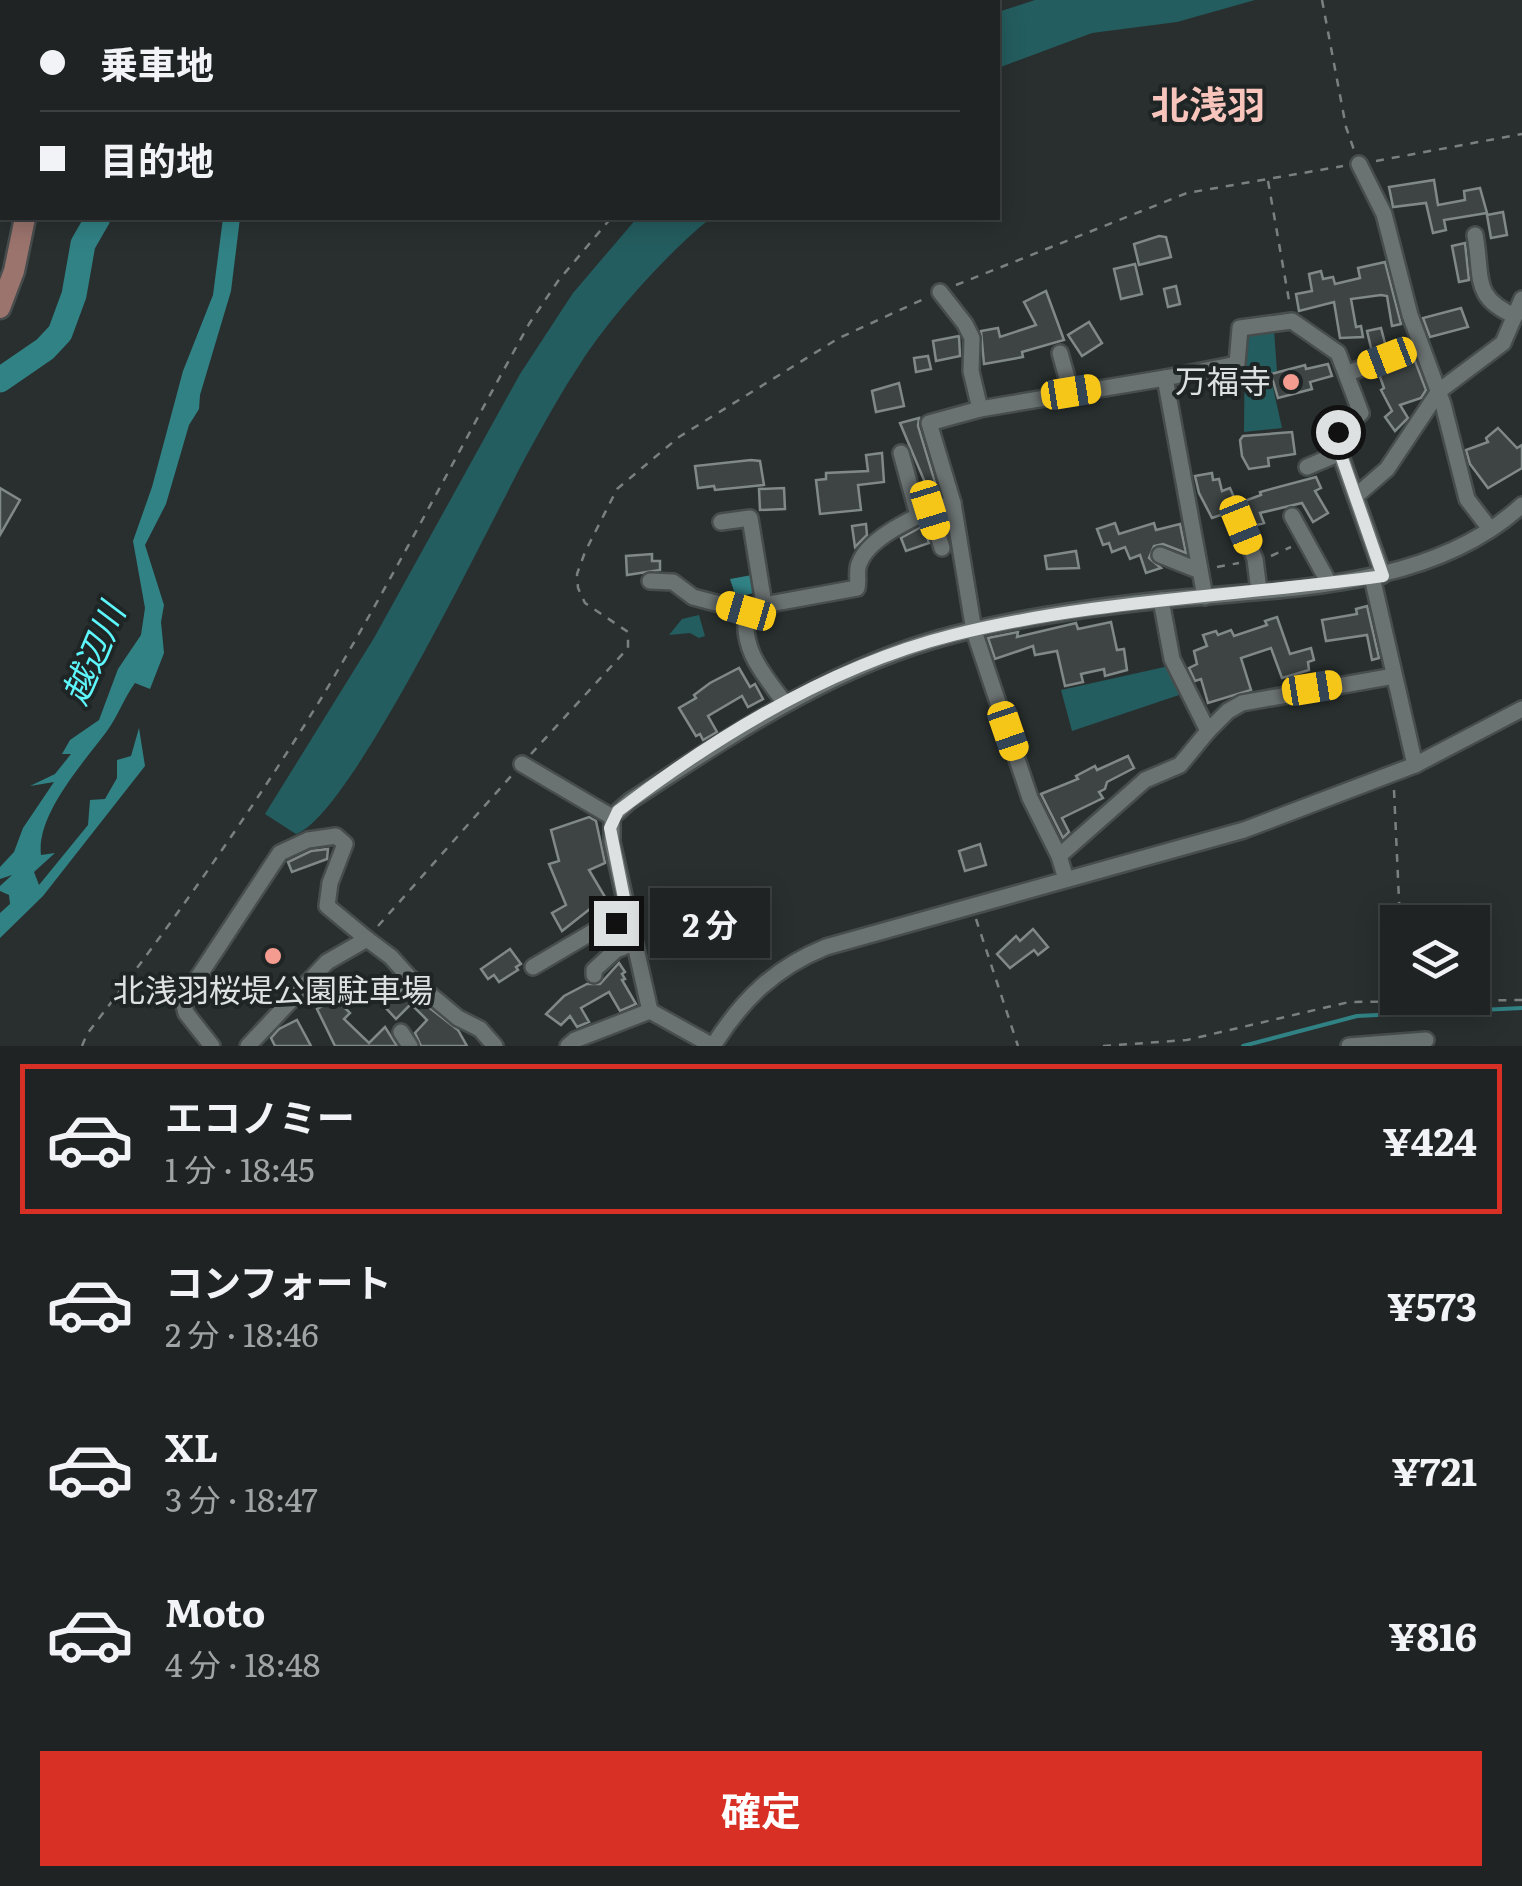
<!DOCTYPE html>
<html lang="ja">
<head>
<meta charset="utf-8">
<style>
	body { margin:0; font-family:Literata,"Noto Sans JP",serif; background:#2c2f30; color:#f1f3f6; height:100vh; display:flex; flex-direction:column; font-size:38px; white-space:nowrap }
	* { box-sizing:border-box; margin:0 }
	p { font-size:32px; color:#a1a4a6 }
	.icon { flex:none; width:55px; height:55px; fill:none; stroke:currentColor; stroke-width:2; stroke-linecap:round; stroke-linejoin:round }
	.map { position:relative; height:1046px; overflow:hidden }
	.side { display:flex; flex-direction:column; background:#1f2323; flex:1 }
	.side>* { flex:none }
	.hud { position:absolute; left:0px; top:0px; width:1000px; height:220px; box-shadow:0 5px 25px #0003,0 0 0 2px #3c4041; display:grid; align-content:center; height:220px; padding:0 40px; background:#1f2323 }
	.controls { position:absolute; left:1380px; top:905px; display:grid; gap:20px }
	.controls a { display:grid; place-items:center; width:110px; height:110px; border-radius:0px; background:#1f2323; box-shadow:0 5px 25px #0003,0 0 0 2px #3c4041; font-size:50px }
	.end { position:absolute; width:45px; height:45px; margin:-22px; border:12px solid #dde1e1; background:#111; box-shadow:0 0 0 5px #111 }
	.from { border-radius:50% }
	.bubble { position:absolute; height:70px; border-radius:0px; background:#1f2323; box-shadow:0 5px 25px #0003,0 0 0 2px #3c4041; font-size:32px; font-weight:700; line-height:70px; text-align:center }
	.car { position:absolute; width:30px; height:60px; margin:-30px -15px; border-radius:12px; box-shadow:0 0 8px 2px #0007; background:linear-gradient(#f5c518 24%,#345 0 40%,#f5c518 0 76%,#345 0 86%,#f5c518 0) }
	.hud b { display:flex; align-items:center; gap:35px; height:95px; font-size:38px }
	.hud b+b { border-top:2px solid #3c4041 }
	.hud i { width:25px; height:25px; background:#f1f3f6 }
	ul { padding:18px 0 0; list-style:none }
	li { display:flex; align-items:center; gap:30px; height:150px; margin:0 20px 15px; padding:0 20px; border:5px solid transparent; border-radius:0px }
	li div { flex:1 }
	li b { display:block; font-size:38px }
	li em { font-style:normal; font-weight:700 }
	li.selected { border-color:#d93025 }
	li>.icon { width:90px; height:90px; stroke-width:1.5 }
	.cta { display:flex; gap:20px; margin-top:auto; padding:20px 40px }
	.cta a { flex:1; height:115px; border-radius:0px; background:#d93025; color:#fff; font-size:40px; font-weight:700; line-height:115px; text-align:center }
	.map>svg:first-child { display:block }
	.green { fill:#245d5f }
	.water { fill:#318285 }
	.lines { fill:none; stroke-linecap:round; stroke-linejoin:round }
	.stream { stroke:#318285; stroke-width:4 }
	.river { stroke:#318285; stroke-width:25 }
	.building { fill:#3e4444; stroke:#818888; stroke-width:2.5 }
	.minor-casing { stroke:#474c4c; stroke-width:20 }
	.major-casing { stroke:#474c4c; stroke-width:25 }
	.path { stroke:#7a7f7f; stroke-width:2.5; stroke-dasharray:8 8; stroke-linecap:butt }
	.minor { stroke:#6b7272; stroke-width:15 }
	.major { stroke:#9c746e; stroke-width:20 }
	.route { stroke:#dde1e1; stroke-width:12 }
	.poi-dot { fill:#f59c91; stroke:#1f2525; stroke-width:4 }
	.labels { text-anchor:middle; stroke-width:8; stroke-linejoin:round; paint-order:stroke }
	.poi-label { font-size:32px; fill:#dde1e1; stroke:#1f2525; text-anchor:end }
	.water-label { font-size:35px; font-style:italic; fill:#5cf6fb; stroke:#1f2525 }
	.quarter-label { font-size:38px; font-weight:bold; fill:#f8c5bd; stroke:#1f2525 }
</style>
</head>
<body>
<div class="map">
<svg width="1522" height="1046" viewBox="0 0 1522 1046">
	<rect width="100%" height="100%" fill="#292f2f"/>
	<g class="green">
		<path d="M1035 0H1255L1177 22 1092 33 998 68V12Z"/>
		<path d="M637 218H711C669 251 609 318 580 364 562 391 546 420 530 449 494 514 352 815 296 834L265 814 374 638 520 374 573 293Z"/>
		<path d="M1274 330 1277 371 1270 374 1282 428 1244 432 1245 333Z"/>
		<path d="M699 615 705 636 699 638 690 633 669 635 682 619Z"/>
		<path d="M1169 666 1182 694 1072 731 1061 690Z"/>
	</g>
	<g class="water">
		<path d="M223 218H240L231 291 200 395 199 409 189 425 166 504 145 545 164 605 161 622 164 653 150 689 135 683C124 698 118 716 107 731 83 763 36 815 41 855L55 853 34 872 39 885 88 825 90 800 105 799 117 778V760L131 756 139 728 145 766 43 896 0 938V913L10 904 9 895 0 891V886L12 875 0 879V867L14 852 23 828 54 782 30 786 55 774 71 754H62L70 740 99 720 118 669 141 635 145 608 133 541 152 487 183 371 213 295Z"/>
		<path d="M752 575 755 593 736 597 730 579Z"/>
	</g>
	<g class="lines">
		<path class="stream" d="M1243 1046 1357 1016 1522 1008"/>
		<g class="river">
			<path d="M185 0V2"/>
			<path d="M0 380 45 349 60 333 74 295 83 244 98 218"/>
		</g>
	</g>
	<g class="building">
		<path d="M1434 180 1438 205 1465 200 1464 191 1480 188 1487 213 1444 220 1446 230 1433 233 1426 203 1393 207 1389 187Z"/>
		<path d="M1503 212 1507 235 1491 238 1487 215Z"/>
		<path d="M1159 236 1166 237 1171 257 1139 265 1134 244Z"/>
		<path d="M1465 243 1469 280 1459 282 1452 246Z"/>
		<path d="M1385 262 1401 324 1392 326 1387 296 1381 295 1351 299 1356 327 1361 326 1363 337 1340 338 1334 302 1299 311 1296 294 1312 291 1309 274 1321 271 1323 279 1333 277 1335 284 1360 278 1358 268Z"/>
		<path d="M1135 264 1142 294 1121 299 1114 269Z"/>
		<path d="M1176 286 1180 304 1168 307 1164 289Z"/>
		<path d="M1046 291 1064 340 1022 352 1023 357 984 364 981 331 998 328 1000 337 1036 325 1024 302Z"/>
		<path d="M1461 308 1468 327 1430 337 1423 318Z"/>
		<path d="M1089 322 1102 343 1082 356 1068 335Z"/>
		<path d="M1381 328 1386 347 1372 352 1367 331Z"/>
		<path d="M959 336 960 356 936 361 933 341Z"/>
		<path d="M928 356 931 369 916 372 914 358Z"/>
		<path d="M1415 361 1426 390 1421 398 1400 405 1408 418 1395 431 1385 417 1392 411 1381 390 1384 388 1379 374Z"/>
		<path d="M1328 364 1332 376 1310 382 1312 389 1278 398 1271 374 1305 365 1306 369Z"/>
		<path d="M899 383 904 406 876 412 872 391Z"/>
		<path d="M919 418 918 426 937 489 929 492 900 423Z"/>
		<path d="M1498 428 1517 448 1522 445V468L1488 488 1470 464 1466 450 1488 442 1486 438Z"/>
		<path d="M1292 432 1295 454 1268 458 1269 466 1249 469 1242 456 1240 440 1243 436Z"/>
		<path d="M882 453 884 482 858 485 861 510 820 514 816 480 826 479V473L868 471 866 455Z"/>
		<path d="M751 460 760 461 764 485 715 490 714 486 698 488 695 466Z"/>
		<path d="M1212 473 1213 480 1219 479 1222 491 1230 488 1239 509 1212 518 1199 493 1195 476Z"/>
		<path d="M1316 477 1321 488 1315 491 1328 513 1313 522 1302 503 1260 513 1264 523 1254 526 1249 517 1243 514 1239 503 1261 495 1260 492Z"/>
		<path d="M0 488 20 500 0 535Z"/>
		<path d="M784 488 785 509 760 510 759 489Z"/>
		<path d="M1115 523 1119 534 1154 523 1156 530 1180 524 1186 553 1163 544 1154 546 1149 558 1161 568 1146 573 1140 555 1130 559 1125 547 1112 552 1109 543 1103 545 1097 529Z"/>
		<path d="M866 524 867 535 855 547 852 526Z"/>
		<path d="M923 526 929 543 906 551 901 538Z"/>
		<path d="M1076 551 1079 568 1047 569 1045 556Z"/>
		<path d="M652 554V561H660V570L627 575 626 556Z"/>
		<path d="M1367 606 1379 658 1372 660 1367 635 1326 641 1322 620 1357 614 1356 609Z"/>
		<path d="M1277 617 1290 654 1311 648 1314 660 1308 662 1309 670 1282 678 1271 648 1241 658 1251 690 1208 703 1201 679 1195 681 1189 668 1197 664 1194 651 1207 646 1203 635 1216 631 1218 635 1231 630 1234 636 1267 625 1265 621Z"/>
		<path d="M1111 622 1117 650 1124 649 1127 670 1105 676 1104 669 1081 674 1083 682 1065 686 1057 651 1035 655 1033 646 995 659 988 638 1018 632 1017 637 1076 623 1078 629Z"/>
		<path d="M739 668 750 687 755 684 763 699 748 707 742 696 708 716 717 732 703 740 700 734 696 736 679 708 696 698 694 695 710 683Z"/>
		<path d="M1128 756 1134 768 1107 782 1105 789 1099 792 1103 798 1062 818 1069 832 1063 838 1041 794 1078 779 1076 776 1095 766 1097 770Z"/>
		<path d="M589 817 596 821 605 863 589 870 605 897 562 931 552 913 566 905 549 864 559 861 551 830Z"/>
		<path d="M980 844 986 865 965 871 959 851Z"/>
		<path d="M328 849 327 859 292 872 288 862 311 851Z"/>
		<path d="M1033 929 1048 947 1038 955 1034 950 1010 968 997 954 1016 936 1020 941Z"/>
		<path d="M510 949 521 964 516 967 518 970 499 982 494 975 488 979 481 969Z"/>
		<path d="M619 963 625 972 622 974 625 979 622 980 636 1004 620 1011 609 992 581 1008 589 1022 577 1027 570 1016 561 1025 546 1014 564 996 587 984H600Z"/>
		<path d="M333 976 343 986 330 999 320 989Z"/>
		<path d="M404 987 417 998 396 1019 385 1007Z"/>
		<path d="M336 999 350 1013 344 1019 369 1043 385 1027 397 1046H335L317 1009Z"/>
		<path d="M422 1002 458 1030 467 1046H421L415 1033 427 1020 415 1008Z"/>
		<path d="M297 1020 311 1046H275L271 1038 279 1029Z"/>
	</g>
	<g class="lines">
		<defs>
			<g id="minor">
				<path d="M1359 164 1384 214 1410 315 1443 404 1467 499 1490 529"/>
				<path d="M1475 235C1483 277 1471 297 1515 316"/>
				<path d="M940 292 965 324 972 338 971 371 980 409"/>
				<path d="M1060 353 1071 392"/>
				<path d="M1348 373 1420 347"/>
				<path d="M901 453 918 515"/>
				<path d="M1307 467 1340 453"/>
				<path d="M1357 495 1387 469 1439 391 1503 343 1522 299"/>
				<path d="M1522 505C1429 591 1279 588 1162 600 1094 607 1018 618 952 635 832 666 732 735 630 801L612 817V842L650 1011 713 1046C742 1000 774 968 826 947L1244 830 1415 765 1522 709"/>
				<path d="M930 510 942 548"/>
				<path d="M1292 516 1329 583"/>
				<path d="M721 522 750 518 764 604"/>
				<path d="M1241 525 1255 559 1259 591"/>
				<path d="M1160 555 1200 571"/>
				<path d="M1372 577 1415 765"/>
				<path d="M650 581 673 582 693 597 746 611"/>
				<path d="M1205 597 1165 378 1237 364 1240 328 1292 321 1338 353 1361 413 1338 432 1335 439 1383 575"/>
				<path d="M1161 600 1172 659 1208 731"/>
				<path d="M785 703C763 674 738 646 748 608L857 588C859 581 856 571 859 564 869 535 926 511 953 503"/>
				<path d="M522 764 612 817"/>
				<path d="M1059 856 1145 780 1180 765 1208 731 1228 711 1242 703 1394 676"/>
				<path d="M1066 879 1059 856 1030 798 974 631 953 503 929 423 980 409 1165 378"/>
				<path d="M533 967 606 924 630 928"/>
				<path d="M594 975V970L616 950 634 943"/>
				<path d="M401 1032 410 1046"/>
				<path d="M212 1046 186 1013 183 1000 280 853 308 840 336 836 345 844 330 883 327 906 367 939"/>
				<path d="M248 1046 327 962 367 939 391 957 409 977 458 1018 480 1029 495 1046"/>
				<path d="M568 1046 575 1040 650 1011"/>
				<path d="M1349 1046 1426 1040"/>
			</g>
			<g id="major">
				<path d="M55 2V0"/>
				<path d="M0 308 14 271 25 218"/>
			</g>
		</defs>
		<use href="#minor" class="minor-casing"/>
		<use href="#major" class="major-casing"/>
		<g class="path">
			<path d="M1322 0 1346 127 1354 150"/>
			<path d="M965 2 971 0"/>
			<path d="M1376 161 1522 134"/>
			<path d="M1268 181 1290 306"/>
			<path d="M956 285 1187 193 1343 166"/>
			<path d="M1271 556 1291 547"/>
			<path d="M1217 567 1239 563"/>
			<path d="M531 754 628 648V632L585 603 578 588 577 574 585 552 617 489 679 437 839 338 926 298"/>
			<path d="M1394 790 1400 922"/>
			<path d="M976 919 1018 1046"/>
			<path d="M378 926 512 775"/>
			<path d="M82 1046 87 1034C171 925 250 814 322 697 395 575 460 448 529 324L558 281 611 218"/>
			<path d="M1103 1046 1187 1040 1349 1002 1522 1000"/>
		</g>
		<use href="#minor" class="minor"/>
		<use href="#major" class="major"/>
	</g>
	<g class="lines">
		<path class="route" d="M616 923 630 928 610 828 618 811C715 737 833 665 953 635 1093 600 1240 596 1383 576L1335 438 1338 432"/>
	</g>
	<g class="poi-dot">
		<circle cx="1291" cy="382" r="10"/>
		<circle cx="273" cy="956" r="10"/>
	</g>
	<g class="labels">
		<g class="poi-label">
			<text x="1271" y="393">万福寺</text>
			<text x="273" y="1002" text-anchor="middle">北浅羽桜堤公園駐車場</text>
		</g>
		<g class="water-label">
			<text transform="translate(94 654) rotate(-67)" y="12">越辺川</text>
		</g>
		<g class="quarter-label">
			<text x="1208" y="119">北浅羽</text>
		</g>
	</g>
</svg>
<div class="controls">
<a><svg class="icon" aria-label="layers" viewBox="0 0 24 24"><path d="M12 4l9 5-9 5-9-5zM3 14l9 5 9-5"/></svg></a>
</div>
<i class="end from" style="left:1338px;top:432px"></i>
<i class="end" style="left:616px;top:923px"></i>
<div class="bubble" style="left:650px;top:888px;width:120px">2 分</div>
<i class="car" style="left:1387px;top:358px;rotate:249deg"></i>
<i class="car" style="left:1071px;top:392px;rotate:81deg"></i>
<i class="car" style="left:930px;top:510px;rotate:163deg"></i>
<i class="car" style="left:1241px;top:525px;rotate:158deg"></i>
<i class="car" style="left:746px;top:611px;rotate:286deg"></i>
<i class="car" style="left:1312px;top:688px;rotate:81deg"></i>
<i class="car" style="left:1008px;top:731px;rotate:161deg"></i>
<div class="hud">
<b><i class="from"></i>乗車地</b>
<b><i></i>目的地</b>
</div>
</div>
<section class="side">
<ul>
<li class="selected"><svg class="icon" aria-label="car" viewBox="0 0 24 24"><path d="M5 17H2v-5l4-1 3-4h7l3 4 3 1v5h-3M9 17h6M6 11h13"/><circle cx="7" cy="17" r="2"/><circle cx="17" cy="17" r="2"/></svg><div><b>エコノミー</b><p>1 分 · 18:45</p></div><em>¥424</em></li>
<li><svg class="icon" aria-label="car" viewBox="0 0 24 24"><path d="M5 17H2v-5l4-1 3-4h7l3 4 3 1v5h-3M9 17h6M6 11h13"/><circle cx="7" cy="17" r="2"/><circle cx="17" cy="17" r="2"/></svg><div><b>コンフォート</b><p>2 分 · 18:46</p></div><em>¥573</em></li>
<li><svg class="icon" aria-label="car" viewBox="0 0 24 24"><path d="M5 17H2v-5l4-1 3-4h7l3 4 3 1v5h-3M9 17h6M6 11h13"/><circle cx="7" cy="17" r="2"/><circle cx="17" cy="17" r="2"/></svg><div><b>XL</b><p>3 分 · 18:47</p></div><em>¥721</em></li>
<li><svg class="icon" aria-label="car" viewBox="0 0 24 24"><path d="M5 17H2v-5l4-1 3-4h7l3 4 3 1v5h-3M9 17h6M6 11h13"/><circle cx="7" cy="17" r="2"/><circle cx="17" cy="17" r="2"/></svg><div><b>Moto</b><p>4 分 · 18:48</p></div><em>¥816</em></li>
</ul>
<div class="cta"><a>確定</a></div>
</section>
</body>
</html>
